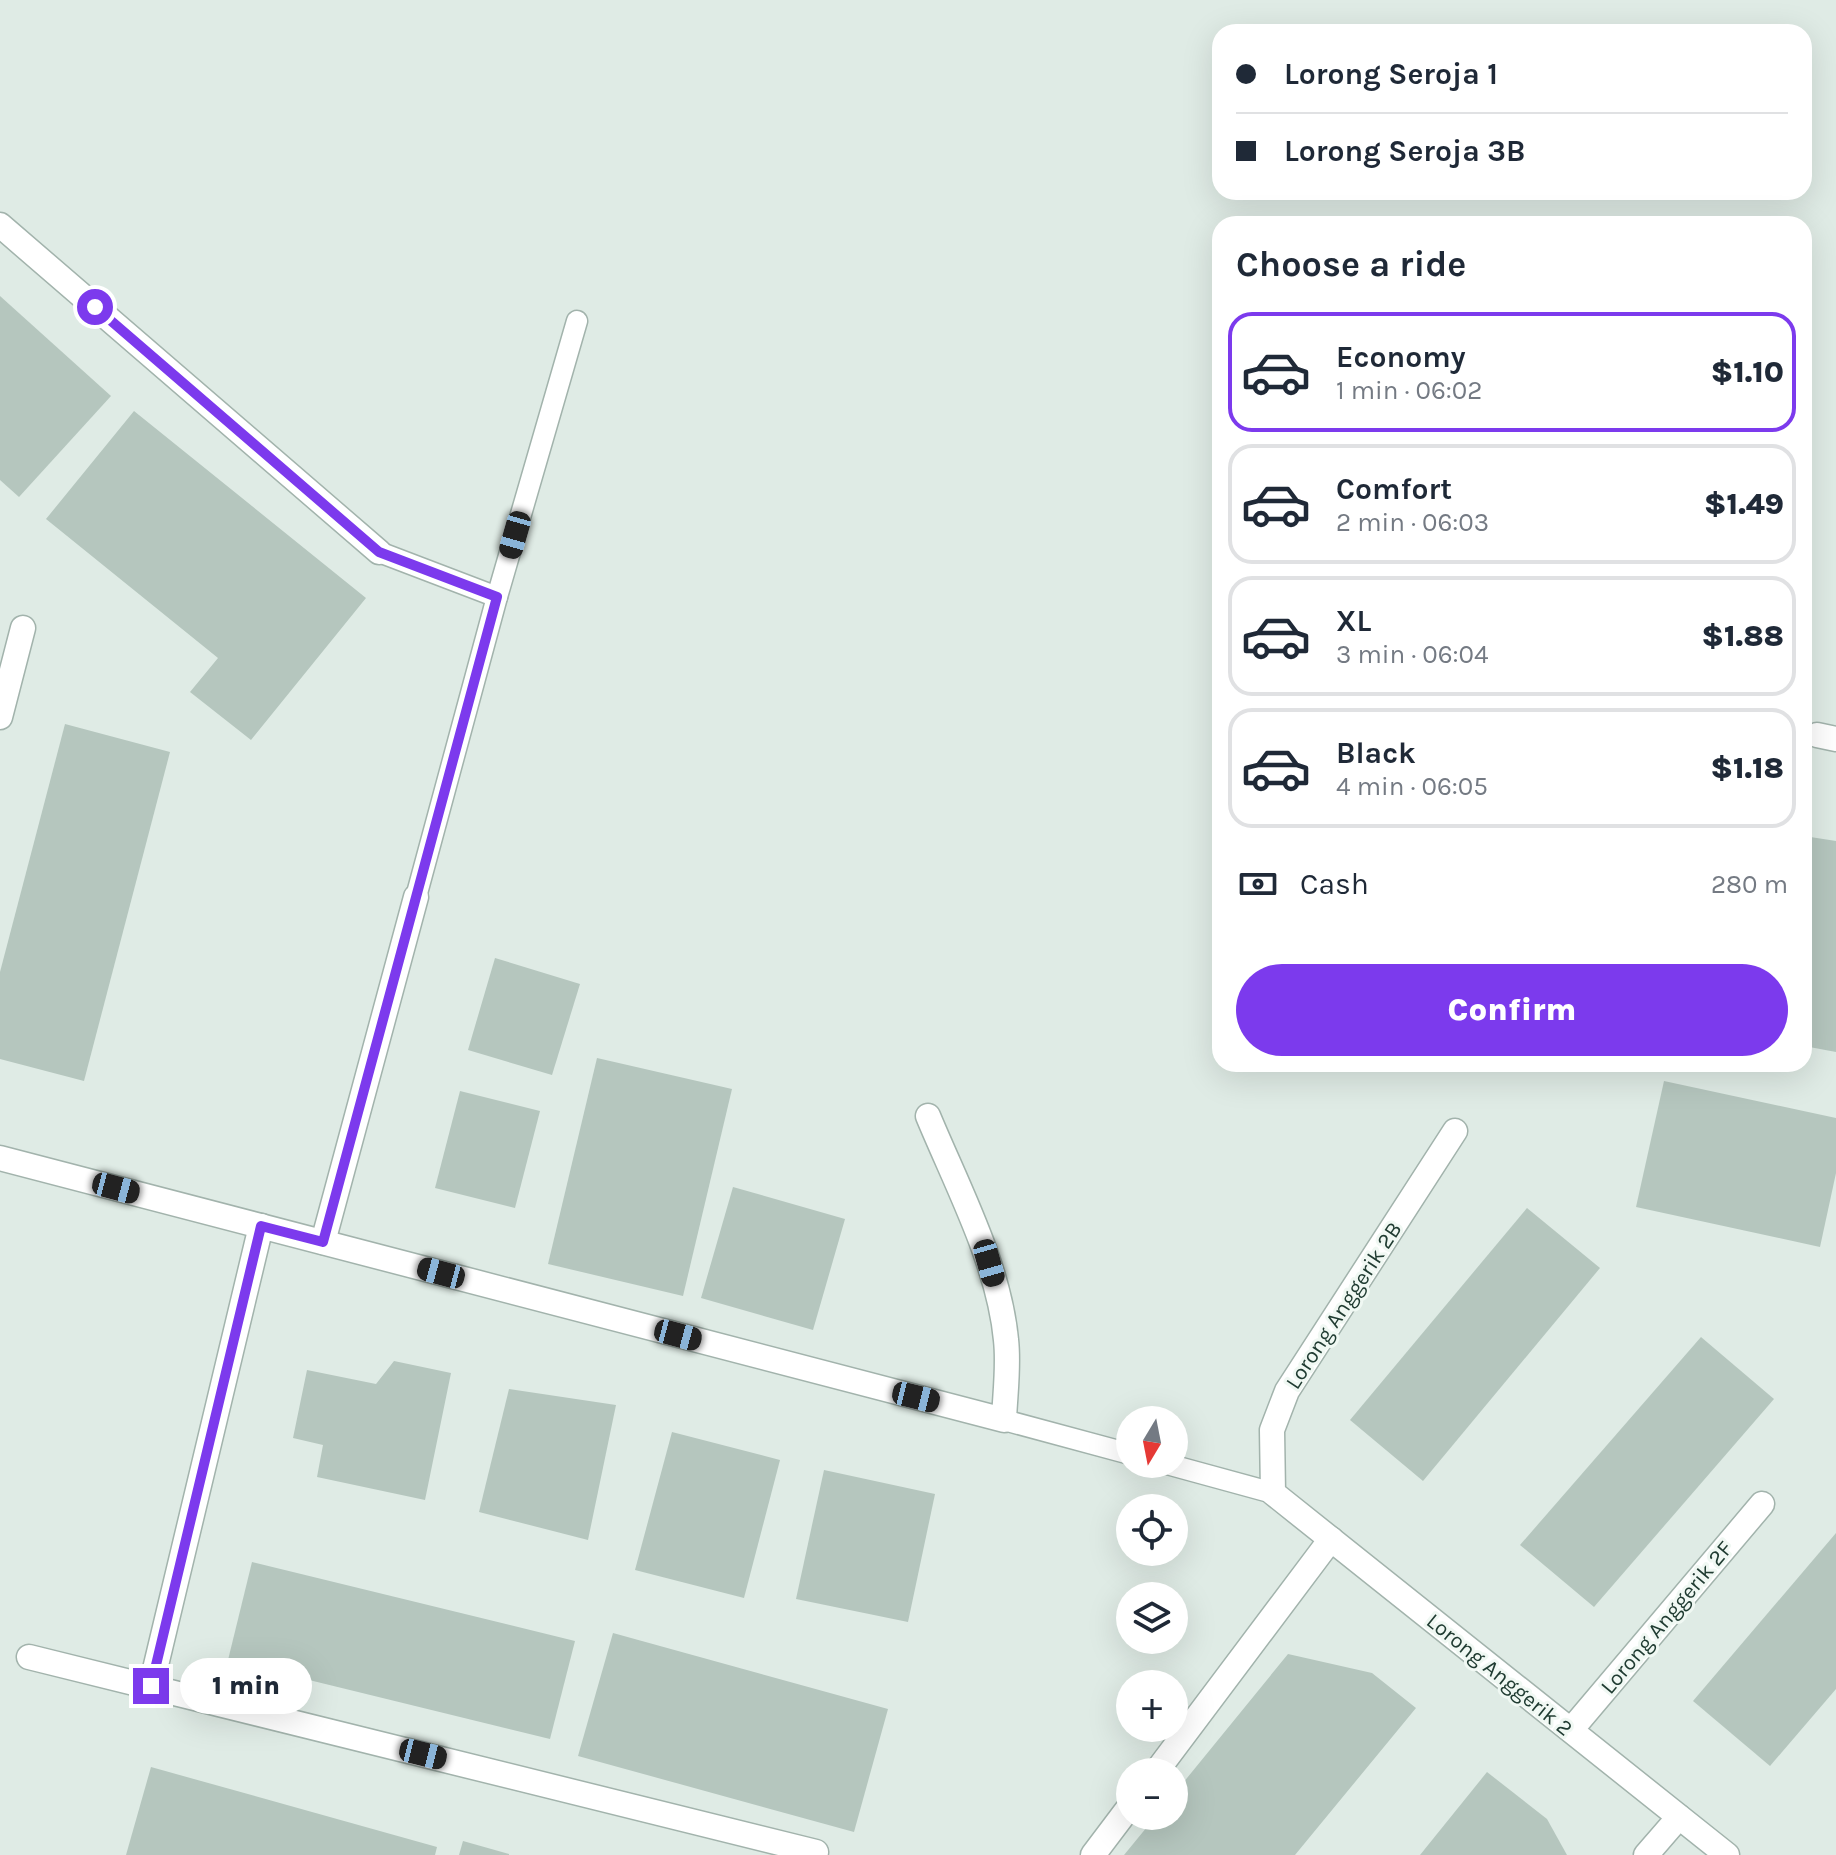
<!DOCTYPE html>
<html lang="en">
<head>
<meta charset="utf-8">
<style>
	body { margin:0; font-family:Karla,sans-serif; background:#f6f6f7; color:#1f2937; height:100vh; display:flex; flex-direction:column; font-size:30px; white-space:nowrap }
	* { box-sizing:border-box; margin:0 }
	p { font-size:26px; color:#747a83 }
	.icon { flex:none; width:44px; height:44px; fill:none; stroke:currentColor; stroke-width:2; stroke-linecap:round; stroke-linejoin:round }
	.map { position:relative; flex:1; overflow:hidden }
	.details { position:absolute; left:1212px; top:216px; width:600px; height:856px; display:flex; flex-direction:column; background:#fff; border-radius:24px; box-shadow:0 8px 32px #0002 }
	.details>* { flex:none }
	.hud { position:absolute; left:1212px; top:24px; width:600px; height:176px; border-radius:24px; box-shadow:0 8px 32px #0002; display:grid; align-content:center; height:176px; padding:0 24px; background:#fff }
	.needle { width:52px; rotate:190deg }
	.controls { position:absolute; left:1116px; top:1406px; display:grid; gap:16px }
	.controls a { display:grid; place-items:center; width:72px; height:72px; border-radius:50%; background:#fff; box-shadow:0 8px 32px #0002; font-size:40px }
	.end { position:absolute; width:36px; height:36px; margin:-18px; border:10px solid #7c3aed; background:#fff; box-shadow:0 0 0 4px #fff }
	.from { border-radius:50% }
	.bubble { position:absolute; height:56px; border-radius:28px; background:#fff; box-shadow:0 8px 32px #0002; font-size:26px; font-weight:800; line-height:56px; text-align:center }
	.car { position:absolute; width:24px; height:48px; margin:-24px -12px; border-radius:10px; box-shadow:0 0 6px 2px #0007; background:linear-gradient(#222 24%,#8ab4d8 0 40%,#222 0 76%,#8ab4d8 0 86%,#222 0) }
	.hud b { display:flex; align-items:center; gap:28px; height:76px; font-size:30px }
	.hud b+b { border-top:2px solid #e0e1e3 }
	.hud i { width:20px; height:20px; background:#1f2937 }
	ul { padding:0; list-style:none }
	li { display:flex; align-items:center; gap:24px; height:120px; margin:0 16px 12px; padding:0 8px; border:4px solid #e0e1e3; border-radius:24px }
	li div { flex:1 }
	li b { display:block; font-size:30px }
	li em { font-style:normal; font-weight:800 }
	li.selected { border-color:#7c3aed }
	li>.icon { width:72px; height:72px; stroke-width:1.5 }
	h2 { padding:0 24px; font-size:36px; line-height:96px }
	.pay { display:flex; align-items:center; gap:20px; height:88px; padding:0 24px; font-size:30px }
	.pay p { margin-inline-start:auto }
	.cta { display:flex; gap:16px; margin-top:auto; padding:16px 24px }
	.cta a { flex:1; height:92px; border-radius:48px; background:#7c3aed; color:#fff; font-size:32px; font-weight:800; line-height:92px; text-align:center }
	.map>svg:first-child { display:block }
	.building { fill:#b5c6be }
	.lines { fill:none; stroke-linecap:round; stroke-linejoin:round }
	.service-casing { stroke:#a2b3ac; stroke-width:23 }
	.minor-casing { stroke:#a2b3ac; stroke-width:27 }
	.service { stroke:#fff; stroke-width:20 }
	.minor { stroke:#fff; stroke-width:24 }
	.route { stroke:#7c3aed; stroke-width:10 }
	.labels { text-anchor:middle; stroke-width:6; stroke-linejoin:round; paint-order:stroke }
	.street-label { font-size:22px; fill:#203c32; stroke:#f0f8f3 }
</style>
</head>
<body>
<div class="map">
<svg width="1836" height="1855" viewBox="0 0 1836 1855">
	<rect width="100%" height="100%" fill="#dfebe5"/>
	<g class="building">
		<path d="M0 296 111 396 19 497 0 480Z"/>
		<path d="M134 411 366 598 251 740 190 692 218 658 46 519Z"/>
		<path d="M65 724 170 752 84 1081 0 1059V972Z"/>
		<path d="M1804 836 1836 841V1052L1804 1046Z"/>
		<path d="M495 958 580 984 552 1075 468 1050Z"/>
		<path d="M597 1058 732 1089 683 1296 548 1264Z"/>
		<path d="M1664 1081 1836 1118V1173L1820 1247 1636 1207Z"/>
		<path d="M460 1091 540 1111 515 1208 435 1188Z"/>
		<path d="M733 1187 845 1219 813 1330 701 1298Z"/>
		<path d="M1527 1208 1600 1268 1423 1481 1350 1420Z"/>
		<path d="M1701 1337 1774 1399 1594 1607 1520 1545Z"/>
		<path d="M394 1361 451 1373 425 1500 317 1477 323 1445 293 1438 307 1370 376 1384Z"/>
		<path d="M509 1389 616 1405 588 1540 479 1512Z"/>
		<path d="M672 1432 780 1460 744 1598 635 1570Z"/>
		<path d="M824 1470 935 1494 908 1622 796 1599Z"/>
		<path d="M1836 1533V1689L1770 1766 1693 1701Z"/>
		<path d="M252 1562 575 1641 550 1739 228 1660Z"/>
		<path d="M613 1633 888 1709 854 1832 578 1756Z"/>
		<path d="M1288 1654 1372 1673 1416 1708 1295 1855H1124L1156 1816H1174V1794Z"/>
		<path d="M151 1767 437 1847 435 1855H126Z"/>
		<path d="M1487 1772 1547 1819 1567 1855H1420Z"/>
		<path d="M463 1841 509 1854V1855H459Z"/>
	</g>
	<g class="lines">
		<defs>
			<g id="service">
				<path d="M379 552 497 597"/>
				<path d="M416 897 497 597 577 321"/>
				<path d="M1004 1420 1130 1454"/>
				<path d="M1167 1464 1273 1493"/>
			</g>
			<g id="minor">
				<path d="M0 225 379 552"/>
				<path d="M0 717 23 628"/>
				<path d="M1817 735 1836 739"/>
				<path d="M1455 1131 1287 1391 1272 1430 1273 1493 1727 1855"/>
				<path d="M0 1158 1004 1420C1005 1394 1009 1366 1006 1340 999 1264 957 1186 928 1116"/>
				<path d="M323 1242 416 897"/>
				<path d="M29 1657 816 1852"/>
				<path d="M151 1686 261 1226"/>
				<path d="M1571 1730 1762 1504"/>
				<path d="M1156 1772 1331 1539"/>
				<path d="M1093 1855 1130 1806"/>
				<path d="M1646 1855 1679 1817"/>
			</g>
		</defs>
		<use href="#service" class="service-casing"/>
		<use href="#minor" class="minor-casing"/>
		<use href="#service" class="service"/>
		<use href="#minor" class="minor"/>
	</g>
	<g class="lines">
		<path class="route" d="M95 307 379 552 497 597 323 1242 261 1226 151 1686"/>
	</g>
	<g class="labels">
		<g class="street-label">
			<text transform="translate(1343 1305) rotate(-57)" y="8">Lorong Anggerik 2B</text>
			<text transform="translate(1666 1617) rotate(-50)" y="8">Lorong Anggerik 2F</text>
			<text transform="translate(1500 1674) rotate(39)" y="8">Lorong Anggerik 2</text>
		</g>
	</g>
</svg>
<div class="controls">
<a><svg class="needle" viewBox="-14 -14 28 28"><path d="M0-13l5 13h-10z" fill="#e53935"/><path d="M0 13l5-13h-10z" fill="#747a83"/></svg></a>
<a><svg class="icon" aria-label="locate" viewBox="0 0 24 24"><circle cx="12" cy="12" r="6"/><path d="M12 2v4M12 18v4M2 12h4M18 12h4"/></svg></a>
<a><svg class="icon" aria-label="layers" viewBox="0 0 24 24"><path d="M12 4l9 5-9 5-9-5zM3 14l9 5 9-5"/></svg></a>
<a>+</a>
<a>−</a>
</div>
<i class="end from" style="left:95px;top:307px"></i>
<i class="end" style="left:151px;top:1686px"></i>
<div class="bubble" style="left:180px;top:1658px;width:132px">1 min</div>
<i class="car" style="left:515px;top:535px;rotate:196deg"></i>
<i class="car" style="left:116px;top:1188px;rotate:105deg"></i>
<i class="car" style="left:989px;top:1263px;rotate:164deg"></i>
<i class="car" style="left:441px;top:1273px;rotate:285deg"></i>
<i class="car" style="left:678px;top:1335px;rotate:105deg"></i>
<i class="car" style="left:916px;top:1397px;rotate:104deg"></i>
<i class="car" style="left:423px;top:1754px;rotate:104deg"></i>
<div class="hud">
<b><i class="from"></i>Lorong Seroja 1</b>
<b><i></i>Lorong Seroja 3B</b>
</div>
<section class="details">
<h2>Choose a ride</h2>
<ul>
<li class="selected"><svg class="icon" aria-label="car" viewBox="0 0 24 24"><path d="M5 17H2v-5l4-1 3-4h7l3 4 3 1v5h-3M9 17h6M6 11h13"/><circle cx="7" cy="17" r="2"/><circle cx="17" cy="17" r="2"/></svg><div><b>Economy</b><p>1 min · 06:02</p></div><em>$1.10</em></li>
<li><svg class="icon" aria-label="car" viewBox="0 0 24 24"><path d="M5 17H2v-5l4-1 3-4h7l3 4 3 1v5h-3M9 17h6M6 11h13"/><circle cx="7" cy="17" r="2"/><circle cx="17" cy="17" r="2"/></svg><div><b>Comfort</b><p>2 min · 06:03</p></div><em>$1.49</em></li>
<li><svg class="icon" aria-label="car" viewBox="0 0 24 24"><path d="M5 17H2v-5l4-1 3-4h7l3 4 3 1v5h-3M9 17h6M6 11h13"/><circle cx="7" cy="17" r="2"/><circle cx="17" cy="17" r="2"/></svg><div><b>XL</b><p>3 min · 06:04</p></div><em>$1.88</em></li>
<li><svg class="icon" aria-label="car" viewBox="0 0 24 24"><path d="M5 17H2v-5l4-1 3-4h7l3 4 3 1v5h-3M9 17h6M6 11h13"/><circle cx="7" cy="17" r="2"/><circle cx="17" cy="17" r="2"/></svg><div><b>Black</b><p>4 min · 06:05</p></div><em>$1.18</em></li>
</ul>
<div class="pay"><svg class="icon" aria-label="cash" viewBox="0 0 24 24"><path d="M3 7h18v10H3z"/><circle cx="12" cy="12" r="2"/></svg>Cash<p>280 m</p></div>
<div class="cta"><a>Confirm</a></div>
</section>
</div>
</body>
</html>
